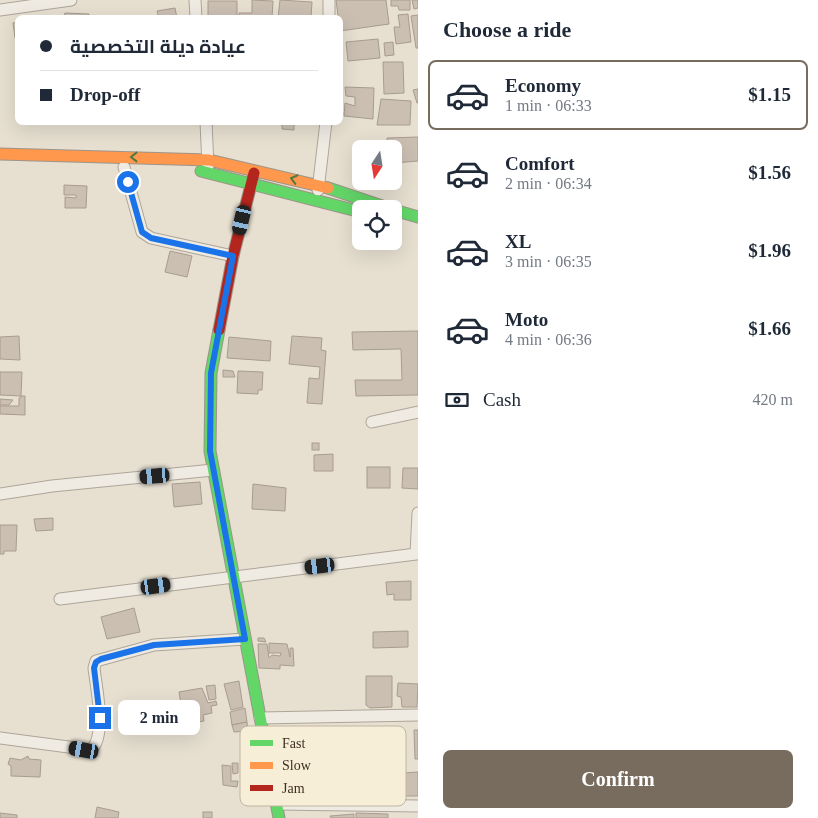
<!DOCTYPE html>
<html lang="en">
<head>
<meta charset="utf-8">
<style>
	body { margin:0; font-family:"Times New Roman",Cairo,serif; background:#f2f2f3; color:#1f2937; height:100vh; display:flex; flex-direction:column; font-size:19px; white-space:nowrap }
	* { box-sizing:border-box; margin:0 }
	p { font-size:16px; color:#747a83 }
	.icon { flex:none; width:28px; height:28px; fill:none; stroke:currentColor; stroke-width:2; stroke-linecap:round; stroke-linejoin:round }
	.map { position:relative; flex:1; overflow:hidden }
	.drawer { display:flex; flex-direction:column; background:#fff; width:400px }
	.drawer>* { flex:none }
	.banner { position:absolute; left:15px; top:15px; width:328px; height:110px; border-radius:8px; box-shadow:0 5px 20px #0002; display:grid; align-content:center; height:110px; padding:0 25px; background:#fff }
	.needle { width:32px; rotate:192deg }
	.fabs { position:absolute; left:352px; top:140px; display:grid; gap:10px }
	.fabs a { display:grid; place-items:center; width:50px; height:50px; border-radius:8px; background:#fff; box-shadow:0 5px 20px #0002; font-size:25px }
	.end { position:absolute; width:22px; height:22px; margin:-11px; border:6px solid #1a73e8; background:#fff; box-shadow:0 0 0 2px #fff }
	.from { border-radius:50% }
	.bubble { position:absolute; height:35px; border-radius:8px; background:#fff; box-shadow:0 5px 20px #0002; font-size:16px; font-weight:700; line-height:35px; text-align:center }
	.car { position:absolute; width:15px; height:30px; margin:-15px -8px; border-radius:6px; box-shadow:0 0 4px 1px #0007; background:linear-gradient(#222 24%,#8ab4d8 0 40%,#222 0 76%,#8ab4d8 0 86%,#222 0) }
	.banner b { display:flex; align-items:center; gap:18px; height:48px; font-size:19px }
	.banner b+b { border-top:1px solid #e0e1e3 }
	.banner i { width:12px; height:12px; background:#1f2937 }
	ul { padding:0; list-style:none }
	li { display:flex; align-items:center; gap:15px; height:70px; margin:0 10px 8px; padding:0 15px; border:2px solid transparent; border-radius:8px }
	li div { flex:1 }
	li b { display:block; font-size:19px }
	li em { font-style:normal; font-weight:700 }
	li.on { border-color:#786c5e }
	li>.icon { width:45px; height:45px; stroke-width:1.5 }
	h2 { padding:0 25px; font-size:22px; line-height:60px }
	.pay { display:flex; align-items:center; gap:12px; height:55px; padding:0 25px; font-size:19px }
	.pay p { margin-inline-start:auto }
	.primary-button { display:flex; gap:10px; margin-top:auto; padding:10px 25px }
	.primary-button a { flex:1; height:58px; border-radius:8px; background:#786c5e; color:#fff; font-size:20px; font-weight:700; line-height:58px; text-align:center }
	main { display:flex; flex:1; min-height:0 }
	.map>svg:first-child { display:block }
	.building { fill:#cbbfb2; stroke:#a89c90 }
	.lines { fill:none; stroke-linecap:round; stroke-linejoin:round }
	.street-casing { stroke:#ada599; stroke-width:13 }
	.fast-casing { stroke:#9c958a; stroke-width:13 }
	.slow-casing { stroke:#9c958a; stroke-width:13 }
	.jam-casing { stroke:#9c958a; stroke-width:13 }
	.street { stroke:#efebe3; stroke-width:11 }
	.fast { stroke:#63d668; stroke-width:11 }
	.slow { stroke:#ff974d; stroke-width:11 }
	.jam { stroke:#b3261e; stroke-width:11 }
	.oneway { stroke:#4e7a40 }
	.route { stroke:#1a73e8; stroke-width:6 }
	.key { fill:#f7eed8; stroke:#bfb4a1; stroke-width:1 }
	.key-label { font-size:14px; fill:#3d2e20 }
</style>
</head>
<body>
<main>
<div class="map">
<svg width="418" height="818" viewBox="0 0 418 818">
	<rect width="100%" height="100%" fill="#e7e0d1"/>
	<g class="building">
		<path d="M252 0 273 1 272 18H239V13H252Z"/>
		<path d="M280 0 312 2 311 18H278Z"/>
		<path d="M336 0H386L389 24 340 31Z"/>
		<path d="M391 0H410V10H399L398 6H391Z"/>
		<path d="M412 0H418V8L414 9Z"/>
		<rect x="208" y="1" width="29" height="17"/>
		<path d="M175 8 177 18H159L157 11Z"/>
		<path d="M65 13 89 14V18H64Z"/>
		<path d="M408 14 411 42 396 44 394 27H400L398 15Z"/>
		<path d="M418 15V48H416L411 16Z"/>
		<path d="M18 22V38H15L13 23Z"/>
		<path d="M378 39 380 58 348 61 346 42Z"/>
		<path d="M393 42 394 55 385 56 384 43Z"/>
		<path d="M383 62H403L404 93 384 94Z"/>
		<path d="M345 87 374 88 373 119 344 116 345 103 355 106V97L346 96Z"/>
		<path d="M418 89V103H417L413 90Z"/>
		<path d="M381 99 411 101 410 125H377Z"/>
		<path d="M282 122H294V130L282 129Z"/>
		<path d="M418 137V161L394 163V149H387V138Z"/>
		<path d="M64 185 87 186 86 208H65V197L76 198V195H64Z"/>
		<path d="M170 251 192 256 187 277 165 272Z"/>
		<path d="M418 331V395L356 396 355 380H402L401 349 353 350 352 332Z"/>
		<path d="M19 336 20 360 0 359V337Z"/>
		<path d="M292 336 322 338 321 350 326 351 322 404 307 403 309 378 319 379 320 367 289 364Z"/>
		<path d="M229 337 271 341 270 361 227 358Z"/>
		<path d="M223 370 233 371 235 377H223Z"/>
		<path d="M238 371 263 372 262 390H258V394L237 393Z"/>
		<path d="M0 372H22L21 396 0 395Z"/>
		<path d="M22 396H25V415L0 414V406H19V398Z"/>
		<path d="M0 399 13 400 9 405H0Z"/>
		<rect x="312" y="443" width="7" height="7"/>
		<path d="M333 454V471H314V455Z"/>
		<rect x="367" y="467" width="23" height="21"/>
		<path d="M403 468H418V489L402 488Z"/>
		<path d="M200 482 202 504 174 507 172 484Z"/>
		<path d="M253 484 286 488 285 511 252 509Z"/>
		<path d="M53 518V530L36 531 34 519Z"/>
		<path d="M0 525H17L16 551H4V554H0Z"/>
		<path d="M411 581V600H394V594L387 595 386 582Z"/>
		<path d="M134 608 140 632 107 639 101 617Z"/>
		<path d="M408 631V647L373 648V632Z"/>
		<path d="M258 638H264L266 642 258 641Z"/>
		<path d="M269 643 287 644 290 657V648H293L294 666 280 665V669L259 668 258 644H267L269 658 272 655 280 656 281 653H269Z"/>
		<path d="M366 676H392V707L370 708 366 705Z"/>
		<path d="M239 681 243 707 231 710 224 684Z"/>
		<path d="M398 683 418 684 417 707H402L401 697 397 696Z"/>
		<path d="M215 685 216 699 209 700 206 686Z"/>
		<path d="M202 688 208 703 216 701 217 705 211 706 212 713 203 715 204 721 184 724 179 692Z"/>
		<path d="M245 708 247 722 232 725 230 712Z"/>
		<path d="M247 722 248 731 234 732 232 725Z"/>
		<path d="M414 730H418V759H415Z"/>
		<path d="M28 756 29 759 41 760 40 777 11 776V766L8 764 10 758 21 760Z"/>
		<path d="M232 763H238V773L233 774Z"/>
		<path d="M222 765 231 766V781H238L237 787 223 785Z"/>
		<path d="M418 772V796H403V773Z"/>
		<path d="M97 807 119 812 118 818H95Z"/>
		<rect x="203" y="812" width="9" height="6"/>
		<path d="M0 813 17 815V818H0Z"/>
		<path d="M356 813 388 814V818H356Z"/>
		<path d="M354 814V818H331L330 816Z"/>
	</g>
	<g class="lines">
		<defs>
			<g id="street">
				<path d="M195 0 196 18"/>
				<path d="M0 10 71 0"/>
				<path d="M329 18V0"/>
				<path d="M206 122 208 166"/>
				<path d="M124 167 142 232 151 238 233 256"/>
				<path d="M318 190 326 122"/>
				<path d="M372 422 418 412"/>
				<path d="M0 494 52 486 213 470"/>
				<path d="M60 599 416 554 418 513"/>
				<path d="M260 718 418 715"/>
				<path d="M0 738 91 750C107 735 96 687 94 668L96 661 154 645 245 639"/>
				<path d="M277 804 418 806"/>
			</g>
			<g id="fast">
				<path d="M201 171 361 212"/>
				<path d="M328 188 391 209"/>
				<path d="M394 210 418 217"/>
				<path d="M219 330 211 373 210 451 279 818"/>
			</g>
			<path id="slow" d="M0 154 209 160 328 188"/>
			<path id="jam" d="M219 330 233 256 254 173"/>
		</defs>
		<use href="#street" class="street-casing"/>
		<use href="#fast" class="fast-casing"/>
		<use href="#slow" class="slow-casing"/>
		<use href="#jam" class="jam-casing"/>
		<use href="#street" class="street"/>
		<use href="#fast" class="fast"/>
		<use href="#slow" class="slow"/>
		<use href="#jam" class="jam"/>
	</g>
	<defs><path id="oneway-chevron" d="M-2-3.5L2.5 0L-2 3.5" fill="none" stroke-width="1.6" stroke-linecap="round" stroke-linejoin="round" transform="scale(1.25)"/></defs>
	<g class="oneway">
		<use href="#oneway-chevron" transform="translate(134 157) rotate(-180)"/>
		<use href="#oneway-chevron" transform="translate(294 179) rotate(-166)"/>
	</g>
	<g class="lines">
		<path class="route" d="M100 718 94 668 96 662 101 659 154 645 245 639 210 451 211 373 233 256 151 238 142 232 128 182"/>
	</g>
	<rect x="240" y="726" width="166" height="80" rx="8" class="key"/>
	<rect x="250" y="740" width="23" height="6" fill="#63d668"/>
	<rect x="250" y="762" width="23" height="7" fill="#ff974d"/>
	<rect x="250" y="785" width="23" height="6" fill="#b3261e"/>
	<g class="key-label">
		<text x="282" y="748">Fast</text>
		<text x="282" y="770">Slow</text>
		<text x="282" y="793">Jam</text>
	</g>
</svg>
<div class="fabs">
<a><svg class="needle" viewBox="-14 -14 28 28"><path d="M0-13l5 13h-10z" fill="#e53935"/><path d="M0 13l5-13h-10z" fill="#747a83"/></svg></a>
<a><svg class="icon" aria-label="locate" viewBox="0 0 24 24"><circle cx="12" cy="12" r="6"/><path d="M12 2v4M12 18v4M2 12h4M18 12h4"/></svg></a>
</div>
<i class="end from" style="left:128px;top:182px"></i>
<i class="end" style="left:100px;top:718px"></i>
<div class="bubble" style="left:118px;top:700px;width:82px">2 min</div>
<i class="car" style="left:242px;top:220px;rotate:193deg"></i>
<i class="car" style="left:155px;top:476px;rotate:265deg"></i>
<i class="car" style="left:320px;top:566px;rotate:263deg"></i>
<i class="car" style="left:156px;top:586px;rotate:82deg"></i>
<i class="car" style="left:84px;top:750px;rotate:280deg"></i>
<div class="banner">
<b><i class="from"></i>عيادة ديلة التخصصية</b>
<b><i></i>Drop-off</b>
</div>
</div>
<section class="drawer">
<h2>Choose a ride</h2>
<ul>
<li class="on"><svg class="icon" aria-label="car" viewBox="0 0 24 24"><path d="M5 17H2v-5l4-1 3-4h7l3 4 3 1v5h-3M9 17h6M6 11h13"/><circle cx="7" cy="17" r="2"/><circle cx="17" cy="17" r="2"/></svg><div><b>Economy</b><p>1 min · 06:33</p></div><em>$1.15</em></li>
<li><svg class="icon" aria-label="car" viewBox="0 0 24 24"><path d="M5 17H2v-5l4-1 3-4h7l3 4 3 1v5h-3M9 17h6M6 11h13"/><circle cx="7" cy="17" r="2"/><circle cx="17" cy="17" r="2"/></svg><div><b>Comfort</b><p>2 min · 06:34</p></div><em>$1.56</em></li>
<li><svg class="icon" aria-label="car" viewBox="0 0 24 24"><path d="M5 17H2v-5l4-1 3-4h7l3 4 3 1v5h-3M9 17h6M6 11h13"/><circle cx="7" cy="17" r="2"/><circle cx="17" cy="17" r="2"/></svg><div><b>XL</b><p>3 min · 06:35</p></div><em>$1.96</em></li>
<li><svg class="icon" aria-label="car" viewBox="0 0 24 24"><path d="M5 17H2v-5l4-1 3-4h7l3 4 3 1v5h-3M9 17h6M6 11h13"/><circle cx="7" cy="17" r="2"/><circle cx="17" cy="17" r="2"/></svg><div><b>Moto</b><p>4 min · 06:36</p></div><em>$1.66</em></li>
</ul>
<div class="pay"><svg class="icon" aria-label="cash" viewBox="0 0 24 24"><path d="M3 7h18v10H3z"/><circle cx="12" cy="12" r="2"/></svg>Cash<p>420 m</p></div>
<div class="primary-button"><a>Confirm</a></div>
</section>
</main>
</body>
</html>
